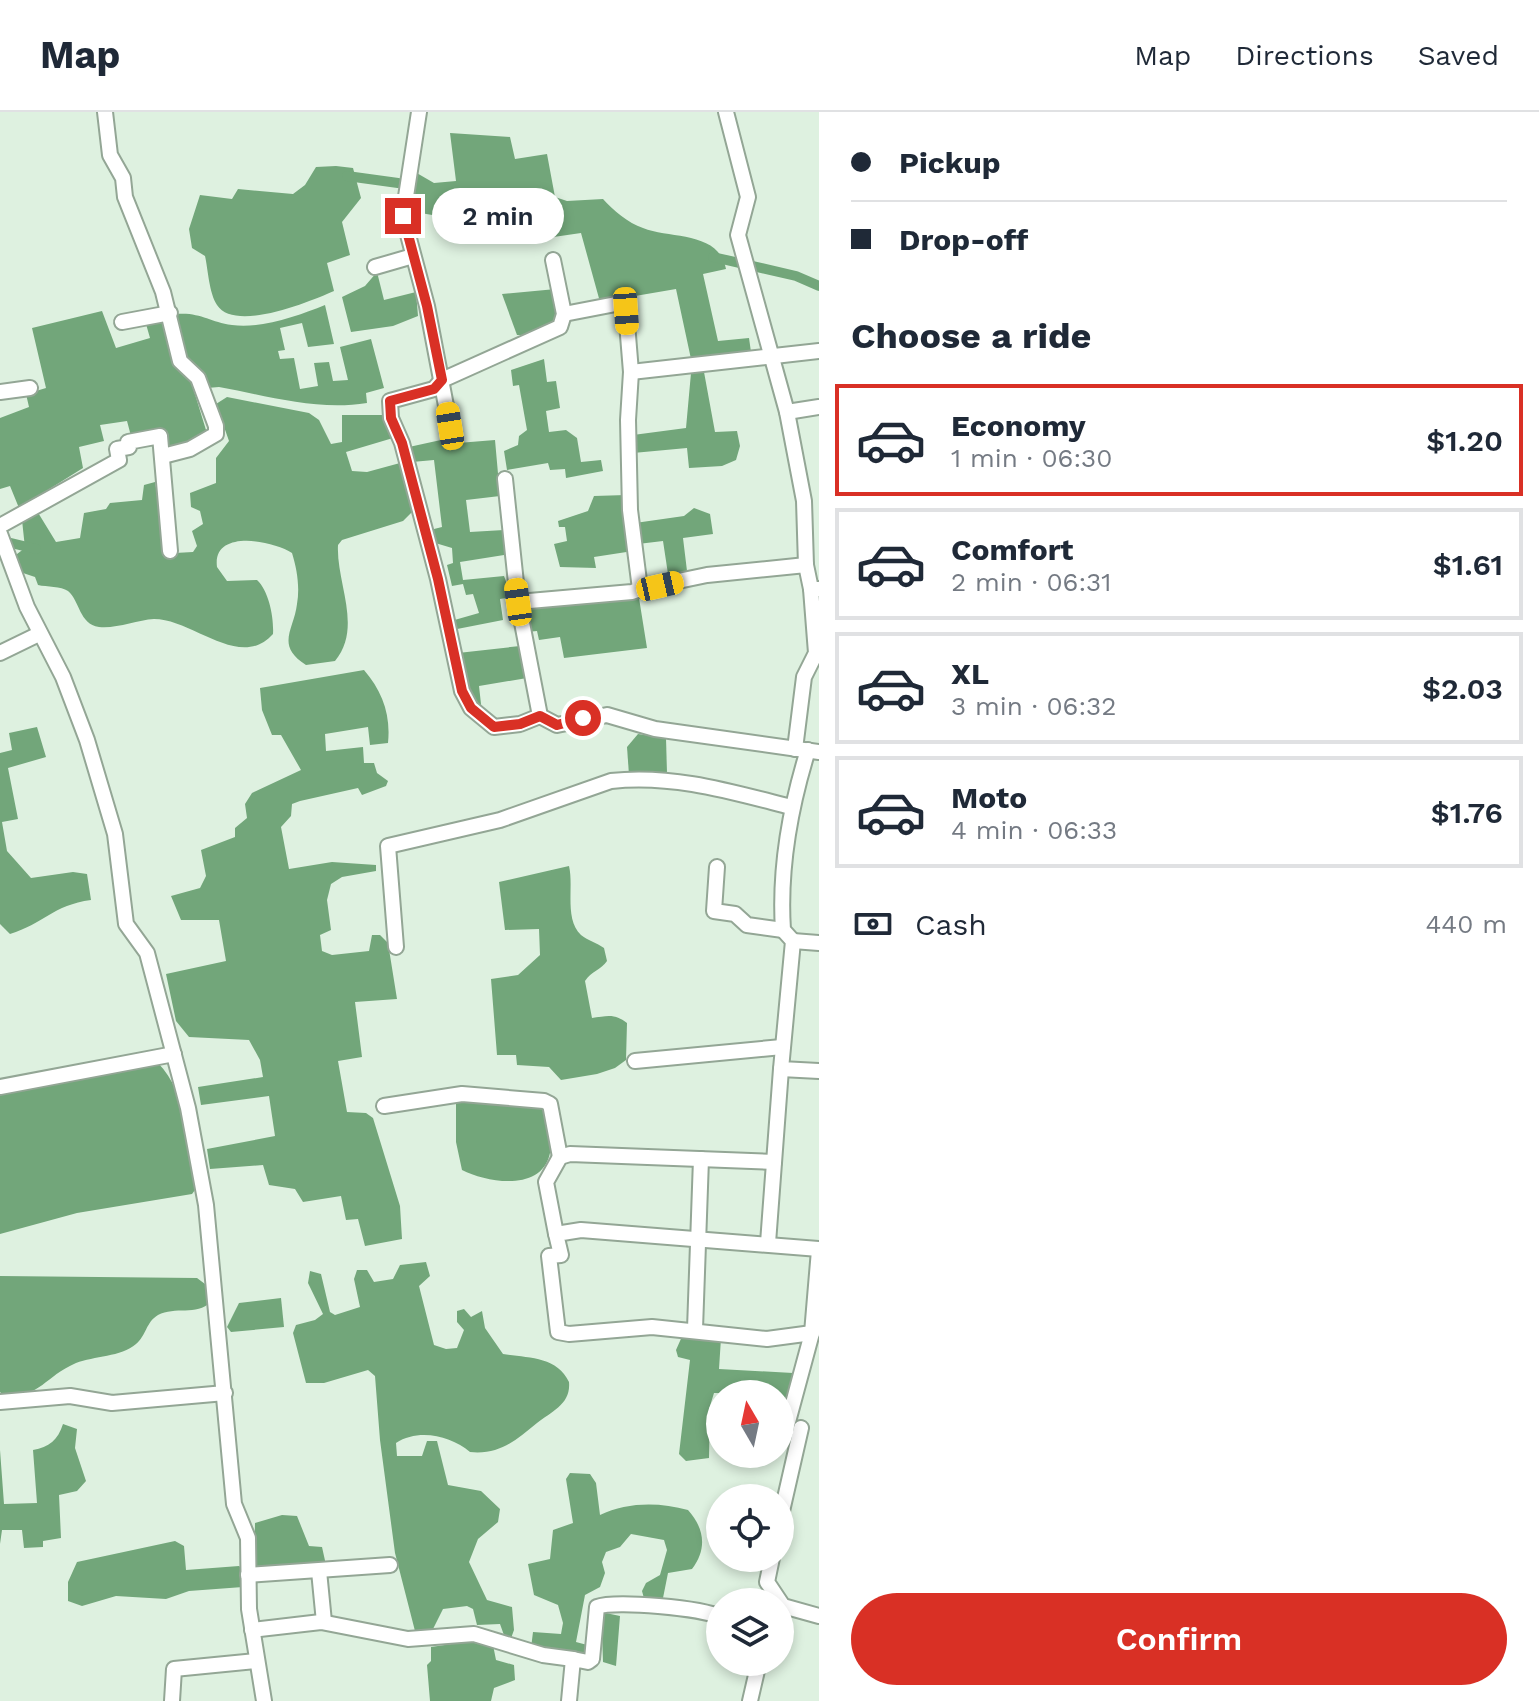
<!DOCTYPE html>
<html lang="en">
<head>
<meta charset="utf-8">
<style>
	body { margin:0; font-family:"Work Sans",sans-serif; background:#f6f6f7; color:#1f2937; height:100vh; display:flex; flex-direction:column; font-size:30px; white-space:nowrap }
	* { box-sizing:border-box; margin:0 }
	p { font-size:26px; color:#747a83 }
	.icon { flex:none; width:44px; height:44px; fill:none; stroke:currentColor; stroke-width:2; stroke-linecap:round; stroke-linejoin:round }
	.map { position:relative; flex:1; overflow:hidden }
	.panel { display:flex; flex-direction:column; background:#fff; width:720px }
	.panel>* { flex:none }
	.guide { display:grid; align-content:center; height:176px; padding:0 32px; background:#fff }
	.needle { width:52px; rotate:351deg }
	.tools { position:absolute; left:706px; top:1268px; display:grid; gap:16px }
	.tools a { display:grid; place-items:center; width:88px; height:88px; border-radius:50%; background:#fff; box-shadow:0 4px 12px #0003; font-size:40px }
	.end { position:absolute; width:36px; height:36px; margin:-18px; border:10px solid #d93025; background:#fff; box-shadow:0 0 0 4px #fff }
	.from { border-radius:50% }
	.bubble { position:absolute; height:56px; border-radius:28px; background:#fff; box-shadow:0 4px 12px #0003; font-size:26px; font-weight:600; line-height:56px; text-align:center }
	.car { position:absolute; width:24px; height:48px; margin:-24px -12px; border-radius:10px; box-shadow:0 0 6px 2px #0007; background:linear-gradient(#f5c518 24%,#345 0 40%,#f5c518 0 76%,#345 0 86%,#f5c518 0) }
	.guide b { display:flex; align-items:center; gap:28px; height:76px; font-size:30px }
	.guide b+b { border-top:2px solid #e0e1e3 }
	.guide i { width:20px; height:20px; background:#1f2937 }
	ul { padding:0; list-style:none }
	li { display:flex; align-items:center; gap:24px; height:112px; margin:0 16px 12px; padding:0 16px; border:4px solid #e0e1e3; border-radius:0px }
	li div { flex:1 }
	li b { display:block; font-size:30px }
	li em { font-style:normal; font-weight:600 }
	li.active { border-color:#d93025 }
	li>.icon { width:72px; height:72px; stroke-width:1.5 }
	h2 { padding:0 32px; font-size:36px; line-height:96px }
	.pay { display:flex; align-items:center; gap:20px; height:88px; padding:0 32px; font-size:30px }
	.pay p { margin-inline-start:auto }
	.primary-button { display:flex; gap:16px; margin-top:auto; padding:16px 32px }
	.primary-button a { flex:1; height:92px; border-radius:48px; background:#d93025; color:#fff; font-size:32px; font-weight:600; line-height:92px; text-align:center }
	header { display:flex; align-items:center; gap:48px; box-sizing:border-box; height:112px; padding:0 40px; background:#fff; border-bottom:2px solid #e0e1e3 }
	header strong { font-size:38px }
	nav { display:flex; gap:44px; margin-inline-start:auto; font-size:28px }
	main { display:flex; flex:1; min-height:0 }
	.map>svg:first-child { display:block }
	.water { fill:#72a67a }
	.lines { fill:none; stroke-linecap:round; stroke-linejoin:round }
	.canal { stroke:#72a67a; stroke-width:10 }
	.minor-casing { stroke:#93a695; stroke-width:18 }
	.minor { stroke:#fff; stroke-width:14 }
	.route { stroke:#d93025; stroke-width:10 }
</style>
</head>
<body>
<header>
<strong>Map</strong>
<nav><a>Map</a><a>Directions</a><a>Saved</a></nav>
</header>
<main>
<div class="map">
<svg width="819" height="1589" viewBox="0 0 819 1589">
	<rect width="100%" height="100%" fill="#def1e0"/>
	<g class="water">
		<path d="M450 21 510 25 515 47 547 42 555 85 567 89 603 87C613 98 628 111 643 116 671 127 719 119 726 157L703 162 718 229 749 226 751 240 691 247 676 177 600 190 581 121 526 129 518 94 484 99 486 115 448 123 438 104 409 99 415 60 434 71 456 69Z"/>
		<path d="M336 54 353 56 361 86 342 110 350 143 327 151 334 179C311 189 235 221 217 193 209 181 208 157 205 144L192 136 189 117 200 83 232 87 238 77 293 82 305 73 316 55Z"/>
		<path d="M377 160 384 188 416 180 418 204 393 214 351 220 342 185 365 174Z"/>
		<path d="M556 177 560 210 532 223H517L502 182Z"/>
		<path d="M325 193 334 232 308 235 302 211 280 216 285 238 278 239 280 247 294 246 300 277 318 274 314 251 329 250 333 269 348 268 340 235 371 227 384 276 366 281 367 291C317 299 268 284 219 275L207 276C202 262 197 259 188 249 179 239 179 215 176 202 201 200 209 210 232 213 261 217 298 204 325 193Z"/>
		<path d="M102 199 116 236 150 226 146 212 162 209 171 245 190 266 206 318 192 331 169 337 164 320 131 324 127 309 100 313 104 329 79 335 83 356 19 396 10 374 0 377V306L29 295 26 282 46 276 32 216Z"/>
		<path d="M544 247 547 270 556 269 560 296 546 299 549 320 566 318 577 326 581 350 601 348 603 359 566 366 565 357 550 358 548 351 507 358 504 339 518 333 519 324 527 318 519 273 513 274 511 258Z"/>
		<path d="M704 260 715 320 737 319 740 334 736 348 722 354 689 356 687 336 633 341V323L686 316 691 261Z"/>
		<path d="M227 285 309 301 319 308 331 332 342 330V303H383L393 326 346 340 352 359 367 360 400 351 412 400 403 409 342 428 338 433C336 471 363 515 335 549L306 553C275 533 294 518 297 492 300 475 297 457 292 441 272 428 212 417 217 455L227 469 257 468C269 479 274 506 273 522 240 559 193 507 154 507 137 508 116 517 99 515 79 512 80 489 68 479 61 474 47 475 38 473L35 465 20 460 13 445 25 436 22 408 37 399 56 430 80 426 84 401 106 397 110 391 142 388 144 373 155 370 162 409 175 441 193 440 197 434 192 419 203 412 200 399 191 395 190 381 216 371V346L229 329 216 292Z"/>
		<path d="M450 326 458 331 495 328 500 384 466 388 470 420 504 418V443L460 450 463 468 504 464 512 485 500 487 503 508 452 518 451 509 479 501 473 482 466 483 463 472 452 474 447 453 453 451 452 436 432 430 430 418 442 415 434 348 412 350 409 335Z"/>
		<path d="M626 383 633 439 594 445 596 456 560 455 554 432 567 429 565 415H559L558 409 588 399 594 384Z"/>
		<path d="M694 396 710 402 713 422 683 426 687 459 668 462 663 429 638 432 635 411 684 404Z"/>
		<path d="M624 484 639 486 647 536 564 546 560 525 539 528 537 519 527 520 523 494Z"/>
		<path d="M520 534 527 566 479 574 482 601 469 580 458 541Z"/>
		<path d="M364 558C382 579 391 602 388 631L370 633 368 615 325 622 326 639 363 635 364 651H374L377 661 388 669 386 674 362 683 358 676 300 689 292 692 291 704 281 715 289 757 332 750 376 753V759L342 765 331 772 327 788 331 818 320 823 322 839 332 843 369 839 372 823H380L388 831 397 887 355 890 362 945 338 949 347 1000 366 1001 373 1006 400 1094 402 1127 365 1134 358 1107 346 1108 341 1084 303 1090 295 1077 269 1073 263 1053 210 1057 207 1037 275 1024 269 984 201 993 198 975 263 965 260 948 249 928 189 925 176 909 166 862 226 849 219 808H181L171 784 200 776 206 764 201 738 235 725V716L247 706 245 692 252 681 301 658 281 623H272L262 598 260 576Z"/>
		<path d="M37 615 46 645 8 656 18 707 2 710 7 739 31 766 73 760 87 762 91 788C53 793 43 812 10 822L0 812V641L12 638 9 621Z"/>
		<path d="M638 622 666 626 667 661 629 663 627 635Z"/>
		<path d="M569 754C574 775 564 807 581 823 587 828 597 831 604 836L607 849C601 858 591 859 585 869L592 906C607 904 614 901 627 911L626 948 615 956 597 962 561 968 549 955 517 953 516 943H497L491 867 518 863 540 843 539 817 505 818 499 770Z"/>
		<path d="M158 951C188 982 190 1034 198 1074L192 1082 77 1101 0 1122V980Z"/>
		<path d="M470 987 544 996C547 1010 553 1027 550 1041 542 1080 488 1071 462 1058L456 1030V990Z"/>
		<path d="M426 1150 430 1164 419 1174 434 1233 446 1237 457 1236 464 1218 457 1210V1199L464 1197 471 1205 482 1199 485 1216 503 1242C527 1246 557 1244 569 1270 571 1292 552 1299 537 1311 516 1328 500 1343 470 1340 451 1324 419 1316 396 1331L397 1344H422L427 1329H437L448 1373 481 1379 500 1397 498 1410 478 1427 469 1450 487 1488 512 1495 514 1518 510 1529 505 1526 500 1512 477 1513 473 1497 467 1494 443 1497 433 1517 421 1522 415 1519 395 1441 380 1328 375 1264 368 1258 324 1271H306L293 1221 296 1213 315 1208 323 1202 308 1171 310 1159 321 1162 330 1200 335 1203 360 1195 354 1167 357 1158H367L374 1170 393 1167 400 1153Z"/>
		<path d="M0 1164 197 1166 209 1175 211 1190C196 1204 175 1194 158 1203 146 1210 146 1224 136 1232 121 1245 94 1244 76 1251 44 1265 42 1284 5 1285L0 1280Z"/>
		<path d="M281 1186 284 1215 231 1220 227 1215 239 1191Z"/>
		<path d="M684 1220 721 1226 719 1257 793 1261 792 1274 784 1288 780 1287V1282L714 1281 710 1294 709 1346 686 1349 679 1342 690 1248 678 1245 676 1238Z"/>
		<path d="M63 1312 77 1317 75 1336 86 1369 77 1379 59 1383 61 1426 43 1429V1435L24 1436 22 1418H2L0 1432V1338L4 1392 37 1391 33 1338C49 1335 58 1328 63 1312Z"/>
		<path d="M570 1361 590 1362 596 1371 600 1403C627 1390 659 1390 688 1398 705 1417 707 1437 692 1457L668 1461 663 1486 655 1494 645 1490 642 1479 646 1471 660 1463 667 1438 664 1428 631 1422 620 1435 606 1440 602 1450 605 1461 600 1475 585 1483 576 1530 591 1534V1543L531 1536 533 1520 561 1522 563 1511 558 1493 534 1483 528 1452 550 1447 553 1418 573 1411 566 1367Z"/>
		<path d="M282 1403 297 1404 309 1434 322 1435 326 1453 263 1461 254 1455 255 1411Z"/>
		<path d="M175 1429 184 1434 186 1458 239 1454 244 1458 243 1475 189 1479 166 1487 116 1484 82 1494 68 1489V1470L77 1450Z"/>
		<path d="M601 1500 620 1504 616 1554 603 1550 602 1521 597 1513Z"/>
		<path d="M465 1530 493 1533 496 1548 514 1553 515 1568 494 1576 491 1589H430L427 1553 431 1549V1535Z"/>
	</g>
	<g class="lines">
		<g class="canal">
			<path d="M347 64 398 71"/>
			<path d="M713 145 796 164 819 174"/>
			<path d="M2 436 11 431 36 437"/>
		</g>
		<defs>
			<g id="minor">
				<path d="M105 0 110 43 123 66 125 85 163 180 180 249 198 266 216 314V322L190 337 163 344"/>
				<path d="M419 0 403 104 427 194 451 320"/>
				<path d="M726 0 748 85 738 123 787 300 804 389 806 453 811 477"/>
				<path d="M375 155 413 144"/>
				<path d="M122 210 170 201"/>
				<path d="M631 260 819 239"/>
				<path d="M0 280 30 276"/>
				<path d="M787 300 819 295"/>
				<path d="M505 367 518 490 540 604 557 613 607 603 655 617 819 640"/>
				<path d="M0 414 119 348 117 337 129 335 128 330 160 324 170 439"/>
				<path d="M0 422 27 495 63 565 87 628 115 722 126 812 147 841 188 996 206 1093 234 1392 248 1426 249 1497 264 1589"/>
				<path d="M640 477 707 463 806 453"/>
				<path d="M518 490 632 480 640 477 630 398 628 308 631 260 626 199 621 191 564 202"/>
				<path d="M0 541 39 522"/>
				<path d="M540 604 520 612 494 615 471 596 462 579 438 467 402 331 391 306 390 289 434 277 442 268 560 215 564 202 553 148"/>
				<path d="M795 637 804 565 816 541 811 477H819"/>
				<path d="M808 638C790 696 779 757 783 818L793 829 781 957 819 959"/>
				<path d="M717 755 714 799 735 802 747 813 783 818"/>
				<path d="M793 829 819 831"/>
				<path d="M396 835 388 734 500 708 611 669C673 662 732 680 791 695"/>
				<path d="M635 949 782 935"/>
				<path d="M0 975 174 942"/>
				<path d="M384 994 462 982 544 989 550 992 560 1045"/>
				<path d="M556 1122 546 1070 560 1045 570 1042 774 1050"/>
				<path d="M768 1131 781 957"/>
				<path d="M695 1217 701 1047"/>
				<path d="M812 1221 767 1227 652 1215 569 1222 558 1220 549 1144 561 1143 556 1122 581 1118 819 1137"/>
				<path d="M0 1290 70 1284 112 1291 225 1281"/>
				<path d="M785 1321 812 1221 819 1138"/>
				<path d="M780 1408 801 1316"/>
				<path d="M772 1446 767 1470 783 1494 819 1504"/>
				<path d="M319 1459 324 1510"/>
				<path d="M248 1463 390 1453"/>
				<path d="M252 1518 321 1510 408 1527 474 1522 543 1543 573 1547"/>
				<path d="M172 1589 174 1557 256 1549"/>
				<path d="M569 1589 573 1547 588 1550 592 1547 597 1495C615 1488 702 1496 720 1505"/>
				<path d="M750 1589 759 1550"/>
			</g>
		</defs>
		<use href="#minor" class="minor-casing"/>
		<use href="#minor" class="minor"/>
	</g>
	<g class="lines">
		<path class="route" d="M403 104 427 194 442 268 434 277 390 289 391 306 402 331 438 467 462 579 471 596 494 615 520 612 540 604 557 613 583 606"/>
	</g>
</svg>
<div class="tools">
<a><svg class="needle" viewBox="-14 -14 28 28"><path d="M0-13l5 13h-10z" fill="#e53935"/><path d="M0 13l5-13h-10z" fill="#747a83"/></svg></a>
<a><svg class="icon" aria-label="locate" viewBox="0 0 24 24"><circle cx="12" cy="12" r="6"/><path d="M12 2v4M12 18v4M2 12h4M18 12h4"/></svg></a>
<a><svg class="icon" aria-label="layers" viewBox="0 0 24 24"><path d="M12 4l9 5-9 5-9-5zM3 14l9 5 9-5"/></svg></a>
</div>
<i class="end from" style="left:583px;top:606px"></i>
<i class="end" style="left:403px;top:104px"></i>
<div class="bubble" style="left:432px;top:76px;width:132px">2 min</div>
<i class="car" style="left:626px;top:199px;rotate:176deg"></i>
<i class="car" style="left:450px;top:314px;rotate:351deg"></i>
<i class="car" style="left:660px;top:474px;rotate:77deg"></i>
<i class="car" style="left:518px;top:490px;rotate:352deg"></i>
</div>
<section class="panel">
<div class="guide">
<b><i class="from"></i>Pickup</b>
<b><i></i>Drop-off</b>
</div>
<h2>Choose a ride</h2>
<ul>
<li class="active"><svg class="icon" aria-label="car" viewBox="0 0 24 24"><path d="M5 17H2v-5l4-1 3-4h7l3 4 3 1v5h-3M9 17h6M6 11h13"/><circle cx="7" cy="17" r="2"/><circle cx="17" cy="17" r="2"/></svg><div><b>Economy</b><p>1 min · 06:30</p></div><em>$1.20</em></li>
<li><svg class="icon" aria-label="car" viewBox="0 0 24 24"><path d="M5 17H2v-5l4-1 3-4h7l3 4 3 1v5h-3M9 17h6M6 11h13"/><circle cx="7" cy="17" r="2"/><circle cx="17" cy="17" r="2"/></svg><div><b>Comfort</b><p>2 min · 06:31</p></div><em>$1.61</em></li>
<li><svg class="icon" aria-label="car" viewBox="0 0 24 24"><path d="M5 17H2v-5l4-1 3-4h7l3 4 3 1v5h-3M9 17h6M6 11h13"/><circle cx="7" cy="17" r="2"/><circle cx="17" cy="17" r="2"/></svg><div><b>XL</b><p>3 min · 06:32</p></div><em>$2.03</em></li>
<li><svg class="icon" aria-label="car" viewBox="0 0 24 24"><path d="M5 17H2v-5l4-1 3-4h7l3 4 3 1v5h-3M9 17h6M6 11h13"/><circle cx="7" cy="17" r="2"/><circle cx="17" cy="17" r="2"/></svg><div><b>Moto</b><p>4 min · 06:33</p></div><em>$1.76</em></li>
</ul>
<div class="pay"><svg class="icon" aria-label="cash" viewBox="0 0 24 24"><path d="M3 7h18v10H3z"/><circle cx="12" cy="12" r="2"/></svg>Cash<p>440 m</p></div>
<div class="primary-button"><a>Confirm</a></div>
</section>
</main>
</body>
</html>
